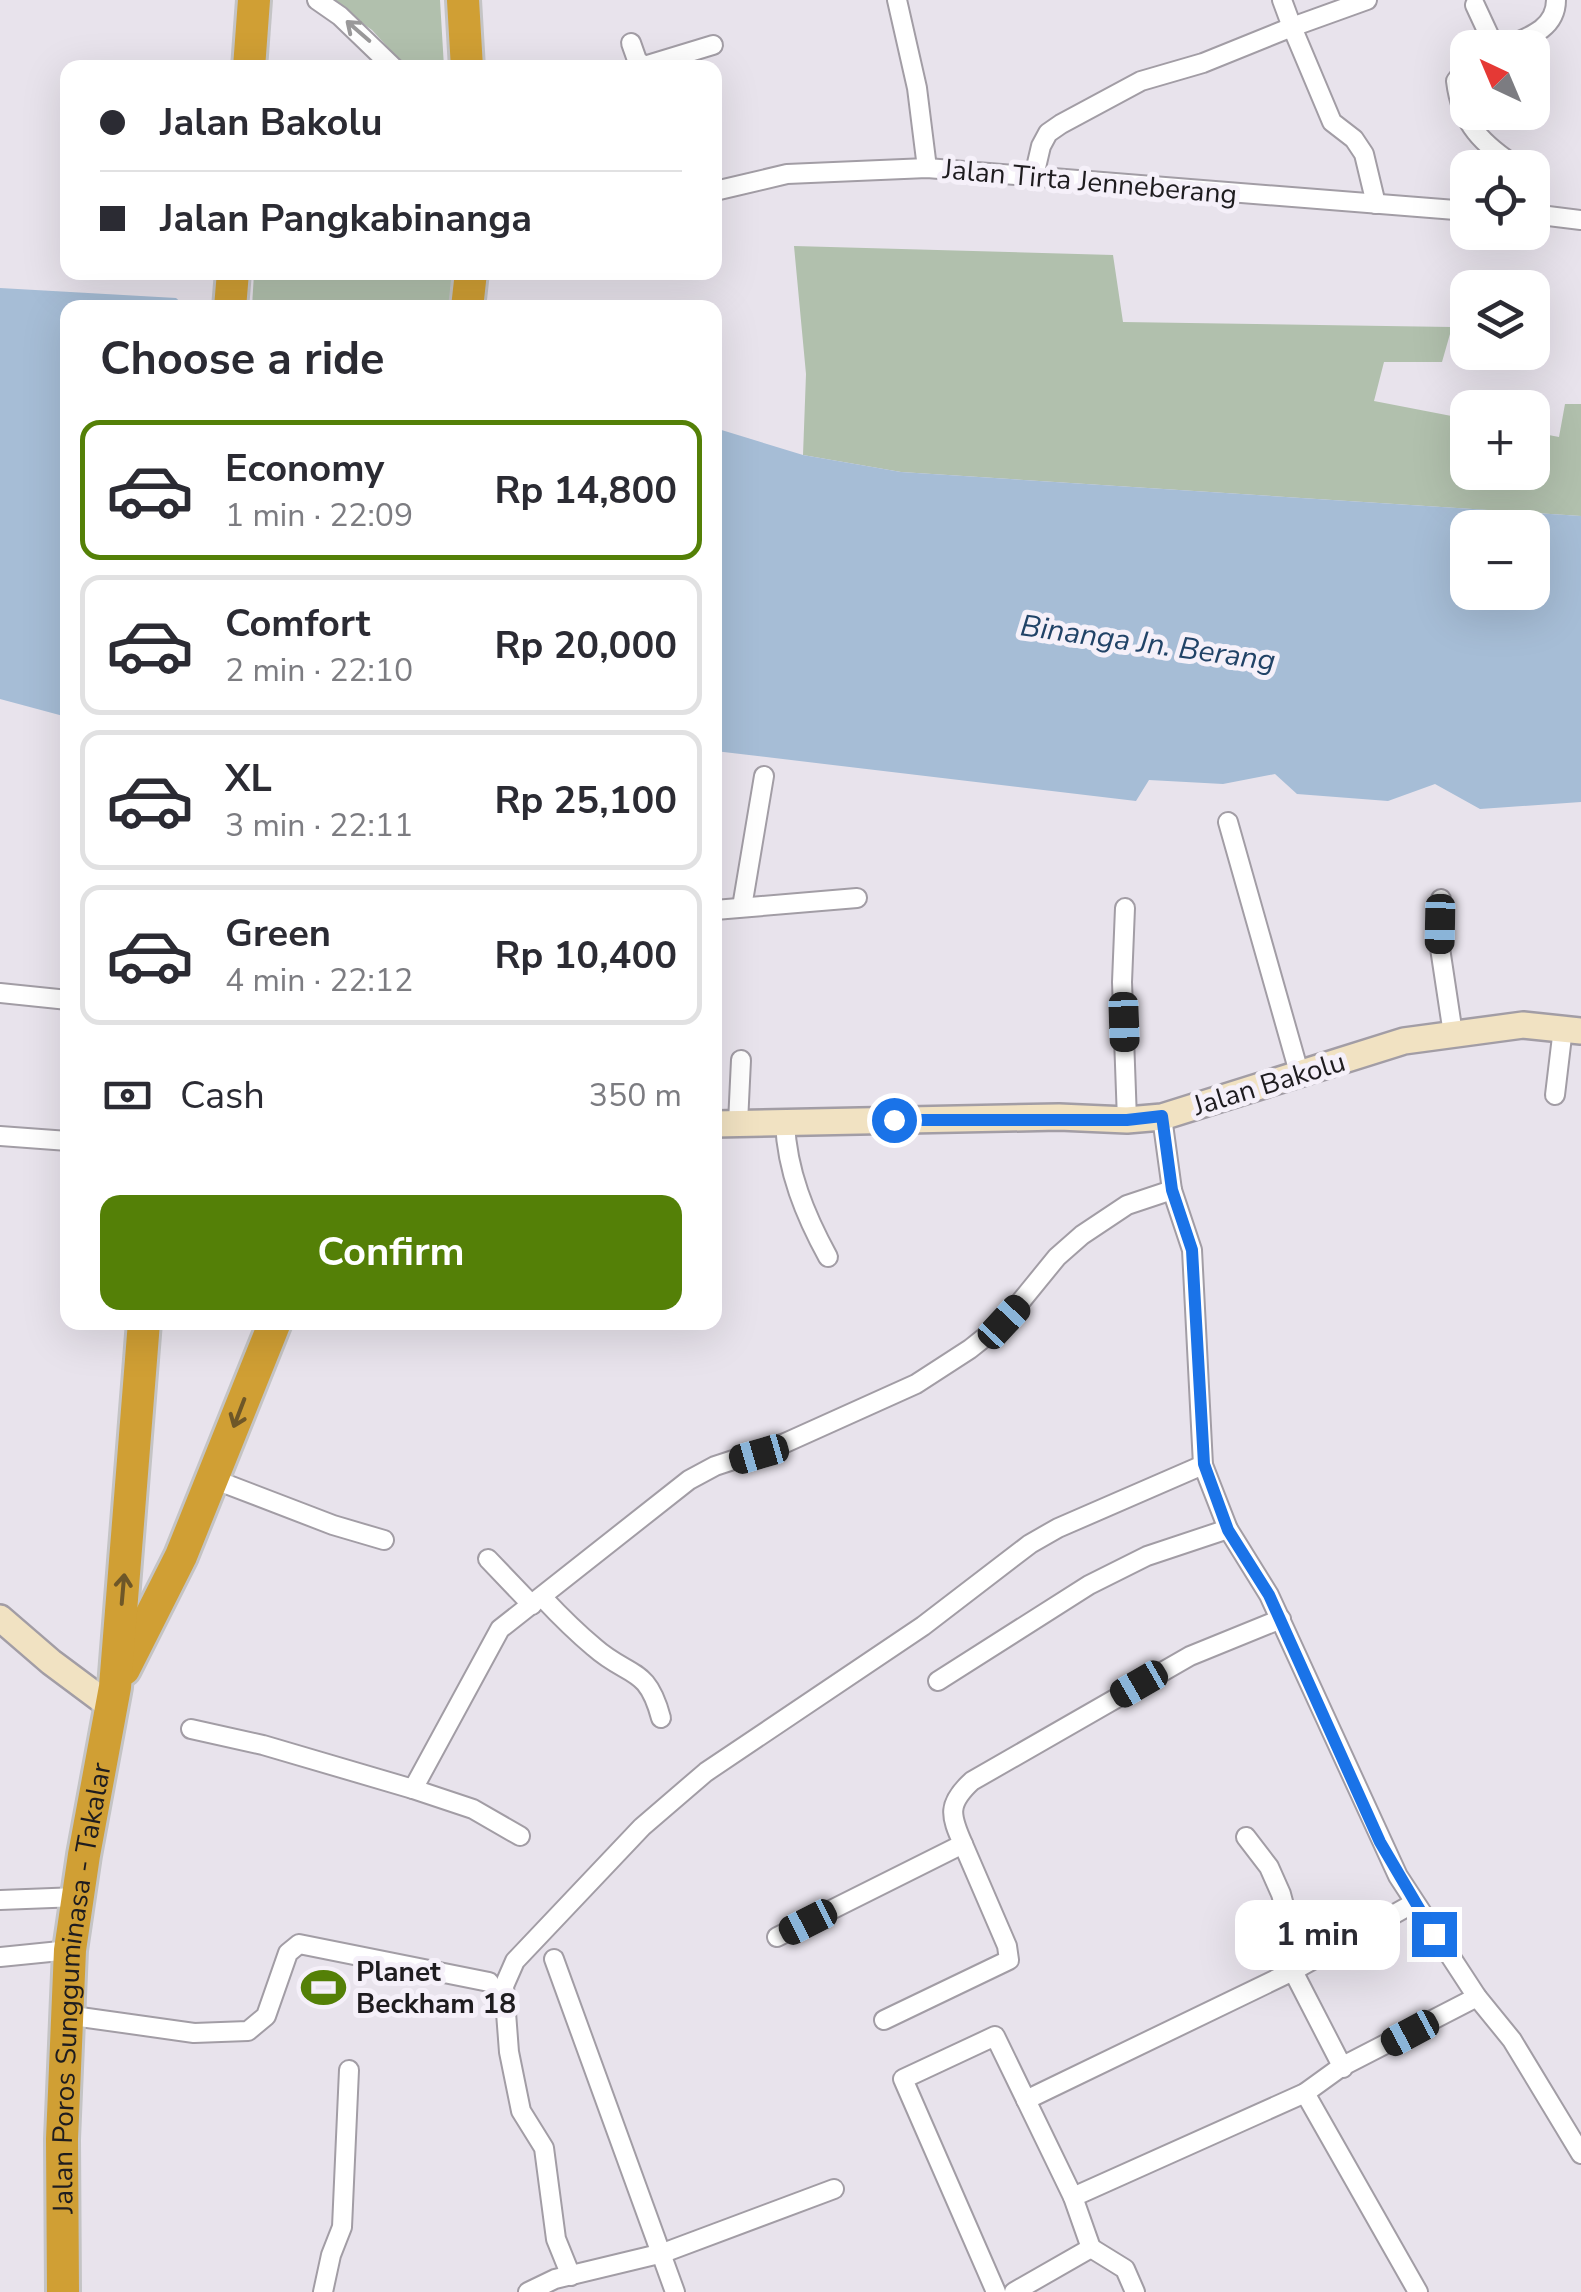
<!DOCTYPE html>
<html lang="en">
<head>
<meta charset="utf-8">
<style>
	body { margin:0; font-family:"Nunito Sans",sans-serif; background:#f7f7f7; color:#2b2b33; height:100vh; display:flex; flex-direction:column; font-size:38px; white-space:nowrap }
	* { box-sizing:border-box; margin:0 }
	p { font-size:32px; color:#7c7c81 }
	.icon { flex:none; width:55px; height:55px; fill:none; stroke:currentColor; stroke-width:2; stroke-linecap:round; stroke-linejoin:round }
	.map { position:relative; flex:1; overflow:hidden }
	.side { position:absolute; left:60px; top:300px; width:662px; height:1030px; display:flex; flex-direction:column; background:#fff; border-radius:20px; box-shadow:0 10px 40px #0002 }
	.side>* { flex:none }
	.guide { position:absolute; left:60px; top:60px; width:662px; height:220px; border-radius:20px; box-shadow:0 10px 40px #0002; display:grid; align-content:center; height:220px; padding:0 40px; background:#fff }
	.needle { width:65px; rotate:316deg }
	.fabs { position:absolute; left:1450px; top:30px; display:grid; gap:20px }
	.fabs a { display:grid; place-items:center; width:100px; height:100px; border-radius:20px; background:#fff; box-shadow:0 10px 40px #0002; font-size:50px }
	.end { position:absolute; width:45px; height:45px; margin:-22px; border:12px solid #1a73e8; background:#fff; box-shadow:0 0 0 5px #fff }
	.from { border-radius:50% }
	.bubble { position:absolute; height:70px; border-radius:20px; background:#fff; box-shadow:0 10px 40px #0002; font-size:32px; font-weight:700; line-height:70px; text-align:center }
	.car { position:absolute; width:30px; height:60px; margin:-30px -15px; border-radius:12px; box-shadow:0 0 8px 2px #0007; background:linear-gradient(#222 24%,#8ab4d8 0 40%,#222 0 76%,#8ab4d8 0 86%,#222 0) }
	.guide b { display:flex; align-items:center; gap:35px; height:95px; font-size:38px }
	.guide b+b { border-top:2px solid #e1e1e2 }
	.guide i { width:25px; height:25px; background:#2b2b33 }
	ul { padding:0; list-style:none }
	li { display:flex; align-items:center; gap:30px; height:140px; margin:0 20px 15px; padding:0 20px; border:5px solid #e1e1e2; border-radius:20px }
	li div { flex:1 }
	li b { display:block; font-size:38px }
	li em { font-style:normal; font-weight:700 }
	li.current { border-color:#548007 }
	li>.icon { width:90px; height:90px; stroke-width:1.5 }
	h2 { padding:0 40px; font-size:45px; line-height:120px }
	.pay { display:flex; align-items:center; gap:25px; height:110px; padding:0 40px; font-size:38px }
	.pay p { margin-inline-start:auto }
	.button { display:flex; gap:20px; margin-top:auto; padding:20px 40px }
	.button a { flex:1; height:115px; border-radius:20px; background:#548007; color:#fff; font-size:40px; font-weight:700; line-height:115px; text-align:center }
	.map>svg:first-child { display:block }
	.green { fill:#b1c0ad }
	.water { fill:#a6bdd6; fill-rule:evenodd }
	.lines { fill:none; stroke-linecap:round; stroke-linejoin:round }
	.street-casing { stroke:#a29da5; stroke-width:22 }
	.secondary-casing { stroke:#a29da5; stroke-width:30 }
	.highway-casing { stroke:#c4c4c5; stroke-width:38 }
	.street { stroke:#fff; stroke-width:18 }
	.secondary { stroke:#f1e2c2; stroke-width:25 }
	.highway { stroke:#d09f34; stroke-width:32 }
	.oneway { stroke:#9a999a }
	.oneway2 { stroke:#6e5728 }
	.route { stroke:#1a73e8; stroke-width:12 }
	.labels { text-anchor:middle; stroke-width:10; stroke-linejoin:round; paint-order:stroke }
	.street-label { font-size:28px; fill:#1e1c1f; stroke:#f5f0f9 }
	.poi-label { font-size:28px; font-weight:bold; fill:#1e1c1f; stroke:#f5f0f9; text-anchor:start }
	.water-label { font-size:30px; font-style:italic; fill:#214367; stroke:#f5f0f9 }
</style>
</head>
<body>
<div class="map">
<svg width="1581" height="2292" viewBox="0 0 1581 2292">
	<rect width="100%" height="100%" fill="#e8e3ec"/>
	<g class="green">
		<path d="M329 0H440L444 67H406L372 30Z"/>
		<path d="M794 246 1113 255 1123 322 1452 327 1442 362H1384L1374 401 1467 419 1468 472H1532L1533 432 1559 437 1565 404H1581V516L901 472 803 455 806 374Z"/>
		<path d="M254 273H453L451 307H252Z"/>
	</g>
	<g class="water">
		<path d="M0 288 176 298 186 307 68 308 67 717 0 699Z"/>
		<path d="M715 428 803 455 901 472 1581 516V802L1480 809 1435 784 1388 801 1297 794 1275 774 1223 784 1149 780 1136 801 715 751ZM1468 528H1532V592H1468Z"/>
	</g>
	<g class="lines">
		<defs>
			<g id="street">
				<path d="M317 0 340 16 394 68"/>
				<path d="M897 0 917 88 927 168"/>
				<path d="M1282 0 1292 27 1367 0"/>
				<path d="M1475 5 1495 48"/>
				<path d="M631 43 637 60 644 66 713 45"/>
				<path d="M1502 48C1526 38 1556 30 1556 0"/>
				<path d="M1468 65 1456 81C1461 124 1483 145 1519 168"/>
				<path d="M1034 176 1041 146 1048 133 1061 124 1141 81 1203 63 1292 27 1332 122 1354 139 1364 154 1376 204"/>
				<path d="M1532 176 1537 179 1538 215"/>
				<path d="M715 191 787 174 927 168 1468 211"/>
				<path d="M1532 214 1581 220"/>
				<path d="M1228 822 1300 1076"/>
				<path d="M1441 899 1440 948 1453 1034"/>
				<path d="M742 907 764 776"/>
				<path d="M1125 908 1122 982 1127 1120"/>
				<path d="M715 910 857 898"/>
				<path d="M0 993 68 1000"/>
				<path d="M1555 1095 1563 1028"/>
				<path d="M1162 1117 1172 1190 1192 1250 1203 1465 1228 1529 1269 1595 1398 1876 1477 1997 1512 2040 1581 2154"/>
				<path d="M738 1123 741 1060"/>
				<path d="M785 1123C787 1171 805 1215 828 1257"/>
				<path d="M0 1136 68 1141"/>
				<path d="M213 1479 333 1525 384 1540"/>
				<path d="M488 1559 532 1605"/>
				<path d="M543 1598C559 1615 576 1632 594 1647 629 1678 647 1665 661 1718"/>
				<path d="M938 1681 1089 1585 1147 1556 1228 1529"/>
				<path d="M191 1729 263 1745 413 1789 500 1629 689 1480 715 1466 785 1443 916 1384 970 1349 1004 1322 1057 1257 1082 1235 1127 1205 1172 1190"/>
				<path d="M413 1789 473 1809 520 1836"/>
				<path d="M1246 1837 1269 1867 1281 1894 1288 1920 1293 1971 1343 2068"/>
				<path d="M0 1900 78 1897"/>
				<path d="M777 1937 963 1844C950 1815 947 1804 972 1781L1190 1656 1281 1619"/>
				<path d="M0 1957 70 1950"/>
				<path d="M554 1959 675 2292"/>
				<path d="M66 2015 194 2033 248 2031 266 2016 288 1953 299 1944 489 1982"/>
				<path d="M884 2020 1009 1960 1007 1946 963 1844"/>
				<path d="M1305 2093 1418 2292"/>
				<path d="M1026 2100 1293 1971 1414 1903"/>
				<path d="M1073 2197 1305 2093 1341 2067 1477 1997"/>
				<path d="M1091 2248 1125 2269 1135 2292"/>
				<path d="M571 2276 556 2239 544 2148 521 2111 509 2052 504 1986 515 1961 642 1827 706 1772 923 1626 1030 1544 1058 1528 1203 1465"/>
				<path d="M323 2292 331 2255 342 2227 349 2070"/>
				<path d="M528 2292 555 2279 663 2253 834 2189"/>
				<path d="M996 2292 903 2079 995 2036 1073 2197 1091 2248 1014 2292"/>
			</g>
			<g id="secondary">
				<path d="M715 1124 1059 1117 1127 1120 1162 1117 1404 1041 1523 1025 1581 1031"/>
				<path d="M0 1618 51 1662 110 1706"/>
			</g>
			<g id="highway">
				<path d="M463 0 467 68"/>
				<path d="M249 68 254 0"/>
				<path d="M230 308 233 272"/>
				<path d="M467 308 471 272"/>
				<path d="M124 1669 181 1556 275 1322"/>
				<path id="s1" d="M63 2292 62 2139 70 1950 84 1855 115 1687 144 1322"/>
			</g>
		</defs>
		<use href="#street" class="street-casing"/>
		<use href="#secondary" class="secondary-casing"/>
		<use href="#highway" class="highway-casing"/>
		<use href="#street" class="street"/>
		<use href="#secondary" class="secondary"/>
		<use href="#highway" class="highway"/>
	</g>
	<defs><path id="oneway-shaft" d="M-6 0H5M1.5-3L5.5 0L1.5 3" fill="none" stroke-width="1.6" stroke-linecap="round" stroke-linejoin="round" transform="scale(2.5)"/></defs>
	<use class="oneway" href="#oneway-shaft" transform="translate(358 31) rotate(-139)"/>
	<g class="oneway2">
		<use href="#oneway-shaft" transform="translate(239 1413) rotate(111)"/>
		<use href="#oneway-shaft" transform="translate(123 1589) rotate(-85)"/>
	</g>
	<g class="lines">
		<path class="route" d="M894 1120H1127L1162 1116 1172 1190 1192 1250 1204 1464 1228 1530 1269 1595 1380 1842 1434 1934"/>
	</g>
	<defs>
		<symbol id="stadium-bare" viewBox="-9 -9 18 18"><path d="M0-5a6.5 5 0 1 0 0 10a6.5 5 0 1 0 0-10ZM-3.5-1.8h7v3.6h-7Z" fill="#548007" stroke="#f5f0f9" stroke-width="2.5" paint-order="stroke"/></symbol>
	</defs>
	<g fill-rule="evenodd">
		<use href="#stadium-bare" x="292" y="1956" width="63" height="63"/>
	</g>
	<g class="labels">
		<g class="street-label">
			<text transform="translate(1090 181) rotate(5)" y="10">Jalan Tirta Jenneberang</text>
			<text transform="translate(1269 1083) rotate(-17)" y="10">Jalan Bakolu</text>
			<text dy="10" stroke="none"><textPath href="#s1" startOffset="305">Jalan Poros Sungguminasa - Takalar</textPath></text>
		</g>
		<g class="poi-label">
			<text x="356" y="1981">Planet<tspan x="356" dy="32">Beckham 18</tspan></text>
		</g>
		<g class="water-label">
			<text transform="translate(1148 643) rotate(8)" y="10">Binanga Jn. Berang</text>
		</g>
	</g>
</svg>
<div class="fabs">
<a><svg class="needle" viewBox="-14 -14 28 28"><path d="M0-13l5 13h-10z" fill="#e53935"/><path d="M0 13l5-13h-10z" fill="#7c7c81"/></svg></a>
<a><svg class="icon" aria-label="locate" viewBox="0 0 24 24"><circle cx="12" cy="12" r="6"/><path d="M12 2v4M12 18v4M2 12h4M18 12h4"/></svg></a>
<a><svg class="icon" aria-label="layers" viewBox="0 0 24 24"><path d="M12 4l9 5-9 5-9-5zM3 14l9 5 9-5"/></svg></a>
<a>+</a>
<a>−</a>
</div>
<i class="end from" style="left:894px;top:1120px"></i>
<i class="end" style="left:1434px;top:1934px"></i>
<div class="bubble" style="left:1235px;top:1900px;width:165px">1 min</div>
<i class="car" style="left:1440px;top:924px;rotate:181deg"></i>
<i class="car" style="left:1124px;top:1022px;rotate:178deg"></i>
<i class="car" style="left:1004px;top:1322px;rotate:43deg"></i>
<i class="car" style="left:759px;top:1454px;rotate:254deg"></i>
<i class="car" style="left:1139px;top:1684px;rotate:240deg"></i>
<i class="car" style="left:808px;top:1922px;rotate:243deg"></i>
<i class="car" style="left:1410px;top:2033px;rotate:242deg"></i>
<div class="guide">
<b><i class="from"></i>Jalan Bakolu</b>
<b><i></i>Jalan Pangkabinanga</b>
</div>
<section class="side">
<h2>Choose a ride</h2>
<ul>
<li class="current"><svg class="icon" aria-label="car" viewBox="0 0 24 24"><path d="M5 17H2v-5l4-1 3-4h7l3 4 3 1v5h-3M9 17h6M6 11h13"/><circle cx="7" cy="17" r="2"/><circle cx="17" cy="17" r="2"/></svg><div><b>Economy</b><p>1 min · 22:09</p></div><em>Rp 14,800</em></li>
<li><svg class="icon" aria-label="car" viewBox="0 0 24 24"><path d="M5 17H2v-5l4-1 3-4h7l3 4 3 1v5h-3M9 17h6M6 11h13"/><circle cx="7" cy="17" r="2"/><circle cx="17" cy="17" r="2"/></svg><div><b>Comfort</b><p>2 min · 22:10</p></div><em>Rp 20,000</em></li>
<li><svg class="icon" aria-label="car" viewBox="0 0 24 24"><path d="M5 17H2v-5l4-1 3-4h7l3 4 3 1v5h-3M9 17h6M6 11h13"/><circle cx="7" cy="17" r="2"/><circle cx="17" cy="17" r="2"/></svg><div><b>XL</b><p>3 min · 22:11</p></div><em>Rp 25,100</em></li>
<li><svg class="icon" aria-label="car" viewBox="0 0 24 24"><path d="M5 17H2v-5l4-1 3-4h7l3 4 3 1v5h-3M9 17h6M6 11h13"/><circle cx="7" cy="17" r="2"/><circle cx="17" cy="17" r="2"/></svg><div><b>Green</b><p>4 min · 22:12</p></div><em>Rp 10,400</em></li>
</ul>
<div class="pay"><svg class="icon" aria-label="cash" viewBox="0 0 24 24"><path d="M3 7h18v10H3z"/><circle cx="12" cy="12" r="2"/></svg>Cash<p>350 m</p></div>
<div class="button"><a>Confirm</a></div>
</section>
</div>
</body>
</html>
